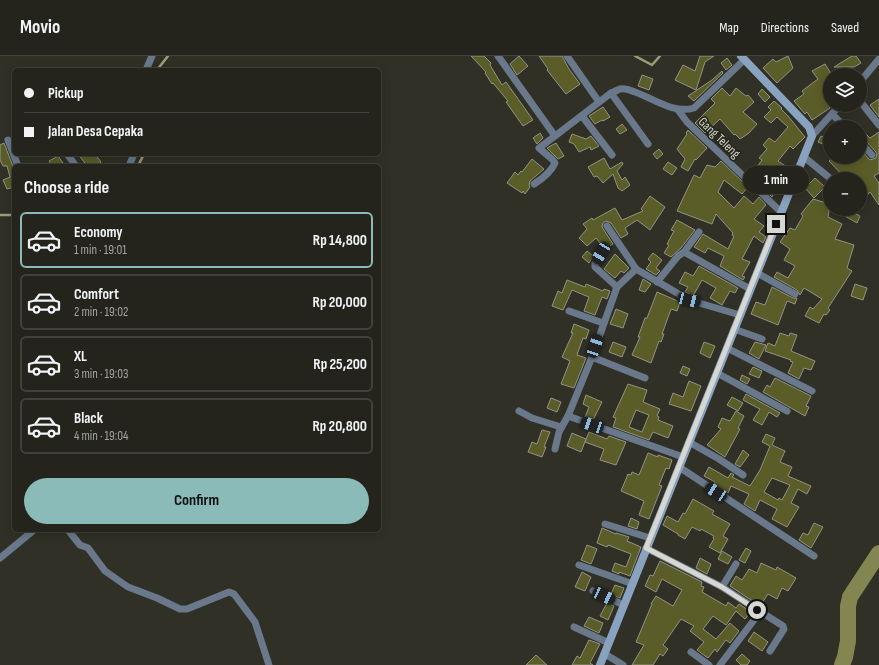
<!DOCTYPE html>
<html lang="en">
<head>
<meta charset="utf-8">
<style>
	body { margin:0; font-family:"Sofia Sans Condensed",sans-serif; background:#2c2c25; color:#f1f3f6; height:100vh; display:flex; flex-direction:column; font-size:15px; white-space:nowrap }
	* { box-sizing:border-box; margin:0 }
	p { font-size:13px; color:#a3a4a3 }
	.icon { flex:none; width:22px; height:22px; fill:none; stroke:currentColor; stroke-width:2; stroke-linecap:round; stroke-linejoin:round }
	.map { position:relative; flex:1; overflow:hidden }
	.side { position:absolute; left:12px; top:108px; width:369px; height:368px; display:flex; flex-direction:column; background:#24241c; border-radius:6px; box-shadow:0 2px 10px #0003,0 0 0 1px #41413b }
	.side>* { flex:none }
	.banner { position:absolute; left:12px; top:12px; width:369px; height:88px; border-radius:6px; box-shadow:0 2px 10px #0003,0 0 0 1px #41413b; display:grid; align-content:center; height:88px; padding:0 12px; background:#24241c }
	.controls { position:absolute; left:823px; top:12px; display:grid; gap:8px }
	.controls a { display:grid; place-items:center; width:44px; height:44px; border-radius:50%; background:#24241c; box-shadow:0 2px 10px #0003,0 0 0 1px #41413b; font-size:20px }
	.end { position:absolute; width:18px; height:18px; margin:-9px; border:5px solid #d6d7d0; background:#111; box-shadow:0 0 0 2px #111 }
	.from { border-radius:50% }
	.bubble { position:absolute; height:28px; border-radius:14px; background:#24241c; box-shadow:0 2px 10px #0003,0 0 0 1px #41413b; font-size:13px; font-weight:700; line-height:28px; text-align:center }
	.car { position:absolute; width:12px; height:24px; margin:-12px -6px; border-radius:5px; box-shadow:0 0 3px 1px #0007; background:linear-gradient(#222 24%,#8ab4d8 0 40%,#222 0 76%,#8ab4d8 0 86%,#222 0) }
	.banner b { display:flex; align-items:center; gap:14px; height:38px; font-size:15px }
	.banner b+b { border-top:1px solid #41413b }
	.banner i { width:10px; height:10px; background:#f1f3f6 }
	ul { padding:0; list-style:none }
	li { display:flex; align-items:center; gap:12px; height:56px; margin:0 8px 6px; padding:0 4px; border:2px solid #41413b; border-radius:6px }
	li div { flex:1 }
	li b { display:block; font-size:15px }
	li em { font-style:normal; font-weight:700 }
	li.active { border-color:#8bbbb9 }
	li>.icon { width:36px; height:36px; stroke-width:1.5 }
	h2 { padding:0 12px; font-size:18px; line-height:48px }
	.button { display:flex; gap:8px; margin-top:auto; padding:8px 12px }
	.button a { flex:1; height:46px; border-radius:24px; background:#8bbbb9; color:#111; font-size:16px; font-weight:700; line-height:46px; text-align:center }
	header { display:flex; align-items:center; gap:24px; box-sizing:border-box; height:56px; padding:0 20px; background:#24241c; border-bottom:1px solid #41413b }
	header strong { font-size:19px }
	nav { display:flex; gap:22px; margin-inline-start:auto; font-size:14px }
	.map>svg:first-child { display:block }
	.lines { fill:none; stroke-linecap:round; stroke-linejoin:round }
	.stream { stroke:#9c9e76; stroke-width:2.5 }
	.river { stroke:#838650; stroke-width:16 }
	.building { fill:#5a5d27; stroke:#929386; fill-rule:evenodd }
	.street { stroke:#69798b; stroke-width:7 }
	.secondary { stroke:#89a2bf; stroke-width:8 }
	.route { stroke:#d6d7d0; stroke-width:5 }
	.labels { text-anchor:middle; stroke-width:3.5; stroke-linejoin:round; paint-order:stroke }
	.street-label { font-size:13px; fill:#d6d7d0; stroke:#26271c }
</style>
</head>
<body>
<header>
<strong>Movio</strong>
<nav><a>Map</a><a>Directions</a><a>Saved</a></nav>
</header>
<div class="map">
<svg width="879" height="609" viewBox="0 0 879 609">
	<rect width="100%" height="100%" fill="#303026"/>
	<g class="lines">
		<g class="stream">
			<path d="M635 0 652 9 660 0"/>
			<path d="M157 14 168 0"/>
			<path d="M138 110 144 98"/>
			<path d="M0 159H14"/>
		</g>
		<path class="river" d="M842 609 845 601 848 585V550L850 541 879 497"/>
	</g>
	<g class="building">
		<path d="M471 0H484L491 7 490 9 502 29 506 26 533 64 523 70 506 46 508 45 493 27 492 28 485 17 486 16Z"/>
		<path d="M519 0 528 10 517 19 510 8Z"/>
		<path d="M539 0H562L569 13 580 28 566 38 547 14 548 13Z"/>
		<path d="M700 0H714L705 6 696 34 675 24 683 9 695 15Z"/>
		<path d="M788 0 793 12 777 27 763 12 773 3 776 6Z"/>
		<path d="M852 0H856L861 7 854 11H834Z"/>
		<path d="M727 2 732 9 726 14 721 7Z"/>
		<path d="M825 8 830 16V52L812 64 807 56 805 58 794 45 804 38 802 35 818 23 812 15Z"/>
		<path d="M722 15 723 17 694 45 688 40 712 24Z"/>
		<path d="M642 19 653 23 649 34 638 30Z"/>
		<path d="M722 32 730 40 736 32 746 40 748 39 754 46 743 56 757 68 749 77 740 83 735 78 734 79 720 63 705 77 695 67 715 47 711 43Z"/>
		<path d="M762 33 770 41 765 46 758 38Z"/>
		<path d="M879 43V61L870 49Z"/>
		<path d="M774 45 782 52 781 53 788 60 805 81 793 93 790 90 778 105 790 113 773 136 774 137 772 141 750 119 754 115 762 104 759 102 767 93 763 89 769 82 775 86 788 71 777 61 771 67 764 61 771 54 768 51Z"/>
		<path d="M603 51 610 61 603 65 602 64 595 68 589 60Z"/>
		<path d="M622 68 627 74 620 78 616 73Z"/>
		<path d="M860 72 870 82 879 76V117L874 120 879 127V149L870 136 860 147V123H846L829 105 834 101H860V93L870 104 876 102 877 98 876 96 864 83 860 81Z"/>
		<path d="M688 74 707 92 696 104 695 103 688 115 681 111 685 103 677 93 687 78 686 77Z"/>
		<path d="M540 77 543 82 537 88 533 82Z"/>
		<path d="M572 78 586 83 591 80 599 90 591 94 590 91 579 96 574 88 569 86Z"/>
		<path d="M821 80 830 83V91L818 86Z"/>
		<path d="M4 87 14 113V131L7 133 3 124 10 121 7 110H3L0 104V89Z"/>
		<path d="M556 87 564 100 558 103 547 92Z"/>
		<path d="M659 93 663 98 657 103 653 98Z"/>
		<path d="M78 98H95L101 106 96 110H87Z"/>
		<path d="M58 100 63 107 58 110H52L49 105Z"/>
		<path d="M604 102 610 113 622 106 623 108 617 115 622 124 625 121 630 129 622 135 618 132 613 118 603 127 597 120 594 121 588 111Z"/>
		<path d="M532 103 544 113 530 125 529 129 530 131 525 138 523 135 522 137 507 127 515 116 518 119 521 115 522 116Z"/>
		<path d="M721 105 748 131 742 138 724 124 718 136 734 152 744 140 753 148 759 141 766 149 754 163 764 170 759 176 766 181 763 187 754 180 742 203 750 206 742 220 745 221 743 224 720 210 724 200 708 192 705 197 694 191 703 178 728 193 734 180 732 179 733 177 716 158 712 168 677 155 694 119 700 122 707 109 715 111Z"/>
		<path d="M668 106 677 112 672 119 663 113Z"/>
		<path d="M815 122 825 131 814 142 805 132Z"/>
		<path d="M650 140 665 151 650 174 637 164 625 172 628 178 621 182 611 167 606 165 603 167 602 171 613 188 608 191 606 188 603 191 596 182 587 190 579 182 587 173 583 168 592 162 593 164 615 152 622 164 643 155 641 153Z"/>
		<path d="M813 143 830 148 828 161 842 168 835 183 854 189 847 212 852 215 828 252 830 254 826 259 824 258 819 267 805 260 810 251 813 253 822 243 804 232 800 239 797 234 774 221 777 216 788 222 795 210 784 204 790 193 780 186 790 172 795 174 803 160 801 158Z"/>
		<path d="M847 153 860 160 857 167 843 159Z"/>
		<path d="M677 164 695 174 681 192 671 201 664 197 669 189 667 188 674 175 671 174Z"/>
		<path d="M587 195 593 200 589 207 582 201Z"/>
		<path d="M653 197 662 204 656 212 660 215 656 219 646 213 651 206 648 203Z"/>
		<path d="M615 198 629 212 624 217 621 215 615 222 604 213Z"/>
		<path d="M699 210 738 232 735 237 730 235 722 249 710 242 716 232 702 224 693 240 685 236 688 231 679 227 685 216 693 220Z"/>
		<path d="M643 223 651 228 645 236 639 234Z"/>
		<path d="M567 224 585 231 586 228 603 235 604 233 610 235 607 243 602 241 595 259 584 255 589 241 572 234 563 254 552 250 558 235 562 237Z"/>
		<path d="M855 228 867 232 863 244 851 240Z"/>
		<path d="M772 231 793 242H797L795 248 787 245 778 269 751 258 756 246 765 249Z"/>
		<path d="M657 236 680 246 677 255 671 253 662 278H664L661 286 659 285 651 307 632 299 640 281H638L645 262H647Z"/>
		<path d="M616 253 628 258 623 272 610 268Z"/>
		<path d="M574 268 589 274 586 283 583 282 578 296 577 299 586 302 574 332 561 328 570 305 562 301 573 277H571Z"/>
		<path d="M780 277 789 280 790 277 797 279 791 295 815 305 811 314 804 312 799 323 788 317 793 306 790 305 791 304 765 295 768 287 775 290Z"/>
		<path d="M613 286 626 291 622 301 609 296Z"/>
		<path d="M704 286 715 290 710 302 700 297Z"/>
		<path d="M755 286 766 289 759 303 749 297Z"/>
		<path d="M683 310 690 313 687 320 680 317Z"/>
		<path d="M753 311 762 315 759 322 749 318Z"/>
		<path d="M742 319 750 323 747 328 740 324Z"/>
		<path d="M775 322 811 340 806 350 809 351 805 360 763 336 767 329 770 331Z"/>
		<path d="M689 325 701 330 691 355 669 348 673 337 683 341Z"/>
		<path d="M628 328 647 334 643 346 660 353 657 360 659 361 658 364 673 370 668 382 653 376 649 384 613 371 616 362 613 361ZM636 354 649 359 642 376 629 371Z"/>
		<path d="M746 338 780 357 777 361 769 356 762 369 753 364 760 353 743 344Z"/>
		<path d="M586 339 602 346 593 364 585 361 589 351 583 348Z"/>
		<path d="M732 341 743 347 738 355 727 349Z"/>
		<path d="M551 342 561 346 557 356 547 352Z"/>
		<path d="M736 355 744 360 738 372 740 373 725 401 707 389 721 373 718 371 722 362 730 365Z"/>
		<path d="M542 374 550 376 544 391H546L542 401 528 396 532 386 537 388Z"/>
		<path d="M589 376 607 383 609 380 626 386 616 409 600 404 604 393 585 386Z"/>
		<path d="M572 377 586 383 581 396 567 390Z"/>
		<path d="M766 378 775 382 772 389 785 395 780 406 792 411 788 420 811 430 807 438 798 433 791 447 799 451 787 471 772 463 777 453 760 444 755 455 744 448 749 438 731 430 728 437 714 428 715 426 704 420 709 411 728 422 731 417 734 419 732 421 750 430 760 414 770 390 762 386ZM772 422 790 429 782 444 779 442 778 444 764 436Z"/>
		<path d="M743 394 749 399 740 411 735 408Z"/>
		<path d="M648 397 658 401V399L672 404 669 413 666 412 659 429 662 430 649 463 639 459 644 445 621 435 628 418 631 419 632 416 639 419Z"/>
		<path d="M693 443 714 455 712 458 730 468 723 480 728 483 720 497 709 491 714 483 713 482 714 480 701 473 700 475 692 471 685 483 678 479V478L663 469 667 460 678 466 683 457 685 458Z"/>
		<path d="M631 462 639 466 637 473 628 470Z"/>
		<path d="M814 467 823 471 811 492 799 484 803 477 808 479Z"/>
		<path d="M602 472 616 478V477L629 481 627 485 641 491 630 520 619 516V518L612 515 615 507 626 511 631 498 608 489 607 491 597 487Z"/>
		<path d="M587 489 597 493 591 508 581 504Z"/>
		<path d="M746 492 751 495 745 507 739 504Z"/>
		<path d="M722 495 732 501 728 508 718 503Z"/>
		<path d="M700 502 711 508 707 518 696 512Z"/>
		<path d="M660 505 702 526 701 530 704 531 702 536 726 550 728 546 736 552 739 548 751 556 745 563 736 555 726 569 713 560 703 573 716 583 730 567 739 575 730 587 726 584 717 596 715 593 708 602 697 594 704 586 690 575 694 570 681 563 663 589 668 593 663 600 660 598 653 609H632L644 589 636 586 652 548H651L656 540 673 550 682 534 662 523 656 536 645 530 650 519 653 520Z"/>
		<path d="M761 507 776 514 777 511 796 522 788 535 782 532 777 543 768 538 760 550 730 530 736 520 742 524 749 513 757 517Z"/>
		<path d="M582 516 591 521 585 535 575 531Z"/>
		<path d="M615 529 624 532 620 542 611 538Z"/>
		<path d="M607 547 614 550 608 564 600 560Z"/>
		<path d="M589 561 603 567 599 577 584 570Z"/>
		<path d="M754 576 768 586 762 595 748 585Z"/>
		<path d="M589 584 600 588 590 607 593 609H572L577 600 580 602Z"/>
		<path d="M742 598 750 605 747 609H741L736 604Z"/>
		<path d="M536 599 547 609H526Z"/>
	</g>
	<g class="lines">
		<g class="street">
			<path d="M498 0 555 80 611 37C614 36 617 34 620 33 624 32 630 34 635 36 654 43 674 58 694 52L744 4"/>
			<path d="M567 0 599 46"/>
			<path d="M146 14 152 0"/>
			<path d="M860 26 879 3"/>
			<path d="M611 37 648 88"/>
			<path d="M860 45 879 69"/>
			<path d="M678 54 687 66 781 156"/>
			<path d="M832 58 845 71"/>
			<path d="M582 60 612 99"/>
			<path d="M812 80 840 49"/>
			<path d="M8 84 18 110"/>
			<path d="M860 86 872 99"/>
			<path d="M67 98 76 110"/>
			<path d="M804 101 831 123"/>
			<path d="M129 110 134 98"/>
			<path d="M534 128C542 123 551 116 555 107L552 103 539 92 555 80"/>
			<path d="M607 170 636 213 689 244 740 259"/>
			<path d="M684 196 699 176"/>
			<path d="M601 197 595 207V211L617 231"/>
			<path d="M757 217 795 238"/>
			<path d="M657 226 678 200 684 196 750 233"/>
			<path d="M569 255 603 267"/>
			<path d="M734 273 762 283"/>
			<path d="M727 292 812 335"/>
			<path d="M592 301 645 322"/>
			<path d="M717 317 787 355"/>
			<path d="M519 355 532 362 561 371"/>
			<path d="M568 360 683 401"/>
			<path d="M689 386 719 403 743 419"/>
			<path d="M555 393 559 376 568 360 592 301 617 231 636 213"/>
			<path d="M679 411 814 500"/>
			<path d="M605 468 650 482"/>
			<path d="M68 474 80 489 88 492 105 515 128 531 157 542 180 553H187L229 536 234 538 255 566 269 609"/>
			<path d="M646 492 722 531 783 570 784 573 770 595"/>
			<path d="M0 502 34 474"/>
			<path d="M579 509 633 528"/>
			<path d="M722 531 736 508"/>
			<path d="M593 535 624 549"/>
			<path d="M574 571 609 587"/>
			<path d="M691 596 709 609"/>
			<path d="M605 598 623 609"/>
			<path d="M720 609 760 556"/>
		</g>
		<path class="secondary" d="M600 609 812 80 809 71 741 0"/>
	</g>
	<g class="lines">
		<path class="route" d="M757 554 722 531 646 492 776 168"/>
	</g>
	<g class="labels">
		<g class="street-label">
			<text transform="translate(720 81) rotate(44)" y="5">Gang Teleng</text>
		</g>
	</g>
</svg>
<div class="controls">
<a><svg class="icon" aria-label="layers" viewBox="0 0 24 24"><path d="M12 4l9 5-9 5-9-5zM3 14l9 5 9-5"/></svg></a>
<a>+</a>
<a>−</a>
</div>
<i class="end from" style="left:757px;top:554px"></i>
<i class="end" style="left:776px;top:168px"></i>
<div class="bubble" style="left:743px;top:110px;width:66px">1 min</div>
<i class="car" style="left:601px;top:197px;rotate:211deg"></i>
<i class="car" style="left:689px;top:244px;rotate:104deg"></i>
<i class="car" style="left:595px;top:290px;rotate:18deg"></i>
<i class="car" style="left:592px;top:369px;rotate:289deg"></i>
<i class="car" style="left:716px;top:436px;rotate:303deg"></i>
<i class="car" style="left:604px;top:540px;rotate:115deg"></i>
<div class="banner">
<b><i class="from"></i>Pickup</b>
<b><i></i>Jalan Desa Cepaka</b>
</div>
<section class="side">
<h2>Choose a ride</h2>
<ul>
<li class="active"><svg class="icon" aria-label="car" viewBox="0 0 24 24"><path d="M5 17H2v-5l4-1 3-4h7l3 4 3 1v5h-3M9 17h6M6 11h13"/><circle cx="7" cy="17" r="2"/><circle cx="17" cy="17" r="2"/></svg><div><b>Economy</b><p>1 min · 19:01</p></div><em>Rp 14,800</em></li>
<li><svg class="icon" aria-label="car" viewBox="0 0 24 24"><path d="M5 17H2v-5l4-1 3-4h7l3 4 3 1v5h-3M9 17h6M6 11h13"/><circle cx="7" cy="17" r="2"/><circle cx="17" cy="17" r="2"/></svg><div><b>Comfort</b><p>2 min · 19:02</p></div><em>Rp 20,000</em></li>
<li><svg class="icon" aria-label="car" viewBox="0 0 24 24"><path d="M5 17H2v-5l4-1 3-4h7l3 4 3 1v5h-3M9 17h6M6 11h13"/><circle cx="7" cy="17" r="2"/><circle cx="17" cy="17" r="2"/></svg><div><b>XL</b><p>3 min · 19:03</p></div><em>Rp 25,200</em></li>
<li><svg class="icon" aria-label="car" viewBox="0 0 24 24"><path d="M5 17H2v-5l4-1 3-4h7l3 4 3 1v5h-3M9 17h6M6 11h13"/><circle cx="7" cy="17" r="2"/><circle cx="17" cy="17" r="2"/></svg><div><b>Black</b><p>4 min · 19:04</p></div><em>Rp 20,800</em></li>
</ul>
<div class="button"><a>Confirm</a></div>
</section>
</div>
</body>
</html>
